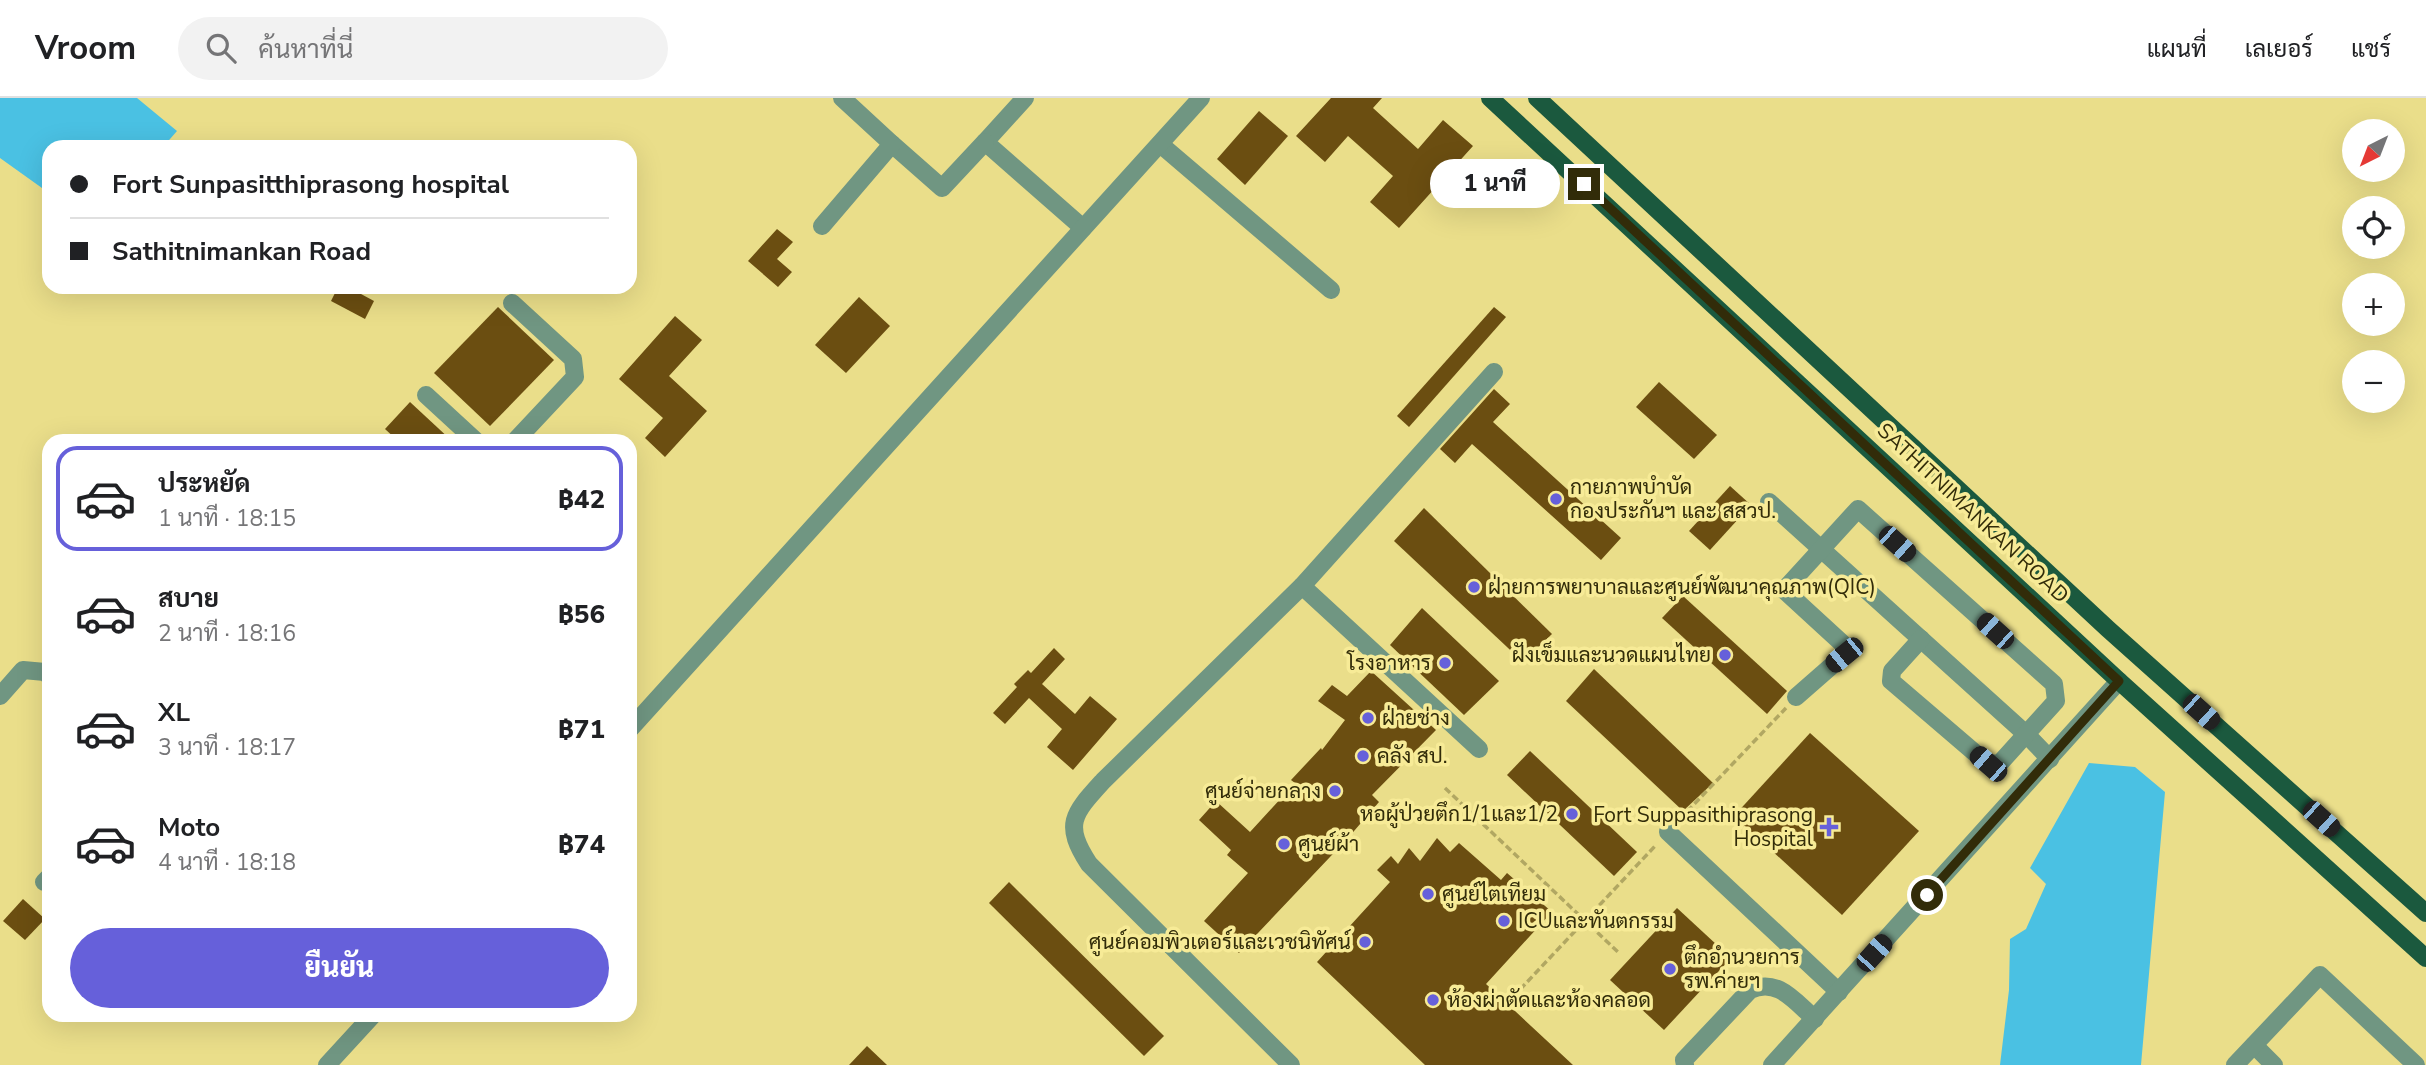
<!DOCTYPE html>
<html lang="th">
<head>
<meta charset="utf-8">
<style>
	body { margin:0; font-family:"Nunito Sans",Sarabun,sans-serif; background:#f2f2f2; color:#202124; height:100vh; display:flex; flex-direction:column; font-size:26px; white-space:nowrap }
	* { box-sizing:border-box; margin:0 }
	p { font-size:23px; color:#757577 }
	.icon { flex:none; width:38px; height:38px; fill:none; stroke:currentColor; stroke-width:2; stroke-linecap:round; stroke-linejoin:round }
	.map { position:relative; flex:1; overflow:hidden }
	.side { position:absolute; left:42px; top:336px; width:595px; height:588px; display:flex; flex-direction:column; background:#fff; border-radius:21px; box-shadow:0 7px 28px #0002 }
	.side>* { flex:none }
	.hud { position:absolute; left:42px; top:42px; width:595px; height:154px; border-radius:21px; box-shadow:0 7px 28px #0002; display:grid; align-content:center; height:154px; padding:0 28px; background:#fff }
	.needle { width:46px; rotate:222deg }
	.tools { position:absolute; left:2342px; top:21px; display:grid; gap:14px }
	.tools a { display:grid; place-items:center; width:63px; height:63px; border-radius:50%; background:#fff; box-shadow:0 7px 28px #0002; font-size:35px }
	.end { position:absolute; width:32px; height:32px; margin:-16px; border:9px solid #322c09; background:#fff; box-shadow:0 0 0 4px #fff }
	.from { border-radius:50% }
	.bubble { position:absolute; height:49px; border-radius:24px; background:#fff; box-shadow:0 7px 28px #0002; font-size:23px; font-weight:800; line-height:49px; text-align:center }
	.car { position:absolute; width:21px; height:42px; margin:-21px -10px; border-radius:9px; box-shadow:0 0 5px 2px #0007; background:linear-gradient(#222 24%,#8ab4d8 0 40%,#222 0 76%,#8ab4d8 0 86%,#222 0) }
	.hud b { display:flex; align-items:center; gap:24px; height:66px; font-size:26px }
	.hud b+b { border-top:2px solid #e0e0e0 }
	.hud i { width:18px; height:18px; background:#202124 }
	ul { padding:12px 0 0; list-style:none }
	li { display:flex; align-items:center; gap:21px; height:105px; margin:0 14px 10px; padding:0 14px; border:4px solid transparent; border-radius:21px }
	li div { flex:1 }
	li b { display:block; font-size:26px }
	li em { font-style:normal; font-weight:800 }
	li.on { border-color:#6660da }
	li>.icon { width:63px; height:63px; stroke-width:1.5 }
	.action { display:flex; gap:14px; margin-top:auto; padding:14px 28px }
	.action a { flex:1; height:80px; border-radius:42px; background:#6660da; color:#fff; font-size:28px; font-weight:800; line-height:80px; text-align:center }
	header { display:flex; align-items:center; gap:42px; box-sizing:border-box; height:98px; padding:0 35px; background:#fff; border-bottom:2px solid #e0e0e0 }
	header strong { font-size:33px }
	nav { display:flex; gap:38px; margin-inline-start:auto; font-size:24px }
	.search { width:490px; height:63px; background:#f2f2f2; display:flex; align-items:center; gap:18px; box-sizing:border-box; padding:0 24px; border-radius:38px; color:#757577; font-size:26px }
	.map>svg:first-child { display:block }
	.water { fill:#4ac1e3 }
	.building { fill:#6b4e11 }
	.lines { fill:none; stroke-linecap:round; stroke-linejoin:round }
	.path { stroke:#b1a762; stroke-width:3.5; stroke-dasharray:7 3.5; stroke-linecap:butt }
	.minor { stroke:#709682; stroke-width:18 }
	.major { stroke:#1b593e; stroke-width:18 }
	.route { stroke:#322c09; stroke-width:9 }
	.poi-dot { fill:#6660da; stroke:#f7eb97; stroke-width:2.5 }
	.labels { text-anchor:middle; stroke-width:7; stroke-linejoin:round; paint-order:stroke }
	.poi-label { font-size:21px; fill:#322c09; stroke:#f7eb97; text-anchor:start }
	.street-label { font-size:21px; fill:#322c09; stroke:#f7eb97 }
</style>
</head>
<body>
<header>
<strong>Vroom</strong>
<div class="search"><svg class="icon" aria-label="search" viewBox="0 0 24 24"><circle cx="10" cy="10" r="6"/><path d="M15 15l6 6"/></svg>ค้นหาที่นี่</div>
<nav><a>แผนที่</a><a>เลเยอร์</a><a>แชร์</a></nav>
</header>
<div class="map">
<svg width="2426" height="967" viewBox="0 0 2426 967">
	<rect width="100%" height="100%" fill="#eade8a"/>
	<g class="water">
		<path d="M0 0H137L177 33 163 49H49V95L0 60Z"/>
		<path d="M2089 665 2135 669 2165 694 2141 967H2000L2009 892 2010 841 2026 831 2046 786 2030 770Z"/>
	</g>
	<g class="building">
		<path d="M1331 0H1382L1373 10 1418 51 1443 22 1473 48 1399 130 1370 104 1393 78 1348 38 1325 64 1296 38Z"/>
		<path d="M1259 13 1288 38 1245 87 1217 61Z"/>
		<path d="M1503 70 1519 86 1509 97 1492 80Z"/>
		<path d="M777 131 793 144 777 161 792 174 778 189 748 163Z"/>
		<path d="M338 189H348L374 203 365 221 331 203Z"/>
		<path d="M859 199 890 228 846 275 815 247Z"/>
		<path d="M498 209 554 262 490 328 434 275Z"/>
		<path d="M1494 209 1506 219 1409 329 1397 318Z"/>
		<path d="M675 218 702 242 669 278 707 313 665 359 645 340 663 320 619 281Z"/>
		<path d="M1659 284 1717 337 1694 361 1636 309Z"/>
		<path d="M1494 291 1510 306 1493 324 1621 440 1601 462 1472 346 1455 365 1440 351Z"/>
		<path d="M410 304 452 343H398L385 331Z"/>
		<path d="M1730 388 1751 407 1710 452 1689 433Z"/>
		<path d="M1424 410 1552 536 1523 564 1394 443Z"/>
		<path d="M1683 498 1787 593 1767 616 1662 520Z"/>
		<path d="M1422 510 1499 583 1464 617 1390 547Z"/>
		<path d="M1054 550 1065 561 1042 586 1075 616 1090 598 1117 621 1073 672 1047 649 1062 631 1029 600 1005 626 993 615 1017 589 1014 586 1028 572 1031 575Z"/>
		<path d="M1594 571 1713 685 1683 713 1566 603Z"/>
		<path d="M1371 573 1436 632 1372 697 1379 704 1348 740 1239 855 1204 823 1248 775 1227 757 1231 752 1199 722 1216 703 1250 734 1295 685 1291 682 1321 650 1322 652 1345 622 1318 603 1332 587 1347 598Z"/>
		<path d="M1810 635 1919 733 1842 817 1734 718Z"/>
		<path d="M1530 653 1637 754 1614 778 1507 677Z"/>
		<path d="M1437 740 1450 754 1459 745 1501 782 1507 775 1552 814 1486 886 1573 967H1425L1317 864 1390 784 1377 772 1391 758 1398 766 1409 750 1420 763Z"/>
		<path d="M1009 784 1164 938 1144 958 989 805Z"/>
		<path d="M23 801 45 821 25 842 3 823Z"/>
		<path d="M1677 810 1731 860 1664 932 1610 882Z"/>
		<path d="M867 948 887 967H849Z"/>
	</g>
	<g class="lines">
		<g class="path">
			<path d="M1445 690 1619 855"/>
			<path d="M1680 721 1786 610"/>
			<path d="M1513 899 1656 747"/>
		</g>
		<g class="minor">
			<path d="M1025 0 985 44 1083 130"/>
			<path d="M892 46 942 90 985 44"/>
			<path d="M1160 46 1331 192"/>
			<path d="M822 128 892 46 842 0"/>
			<path d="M512 205 573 261 575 279 515 343"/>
			<path d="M426 297 476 343"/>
			<path d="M1769 404 2027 637 2050 661"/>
			<path d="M1302 488 1479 651"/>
			<path d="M0 598 23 572 45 574 49 578"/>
			<path d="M1796 599 1844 557V547L1784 492 1858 411 2054 586 2056 603 2000 665 1988 666 1891 583 1892 573 1921 541"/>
			<path d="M630 631 1201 0"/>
			<path d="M1668 734 1839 894"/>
			<path d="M44 784 49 779"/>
			<path d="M2254 947 2274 967"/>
			<path d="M327 967 373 917"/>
			<path d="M1291 967 1089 766C1063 726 1073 716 1103 683L1302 488 1494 274"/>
			<path d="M1685 967 1684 962 1750 892C1778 879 1795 904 1815 921"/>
			<path d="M1772 967 2119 583"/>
			<path d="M2235 967 2320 877 2416 967"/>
		</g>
		<g class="major">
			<path d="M1490 0 2119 583 2426 860"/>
			<path d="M1537 0 2108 531 2426 815"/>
		</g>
	</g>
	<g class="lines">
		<path class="route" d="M1584 86 2119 583 1927 797"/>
	</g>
	<g class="poi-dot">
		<circle cx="1556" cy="401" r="7"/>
		<circle cx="1474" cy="489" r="7"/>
		<circle cx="1725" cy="557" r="7"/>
		<circle cx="1445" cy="565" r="7"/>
		<circle cx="1368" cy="620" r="7"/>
		<circle cx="1363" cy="658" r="7"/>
		<circle cx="1335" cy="693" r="7"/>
		<circle cx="1572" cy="716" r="7"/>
		<path d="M1825.5 718.5h7v7h7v7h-7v7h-7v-7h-7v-7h7z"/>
		<circle cx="1284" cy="746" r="7"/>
		<circle cx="1428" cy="796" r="7"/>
		<circle cx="1504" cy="823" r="7"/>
		<circle cx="1365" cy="844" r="7"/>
		<circle cx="1670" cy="871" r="7"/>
		<circle cx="1433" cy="902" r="7"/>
	</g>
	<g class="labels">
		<g class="poi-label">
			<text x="1570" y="396">กายภาพบำบัด<tspan x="1570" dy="24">กองประกันฯ และ สสวป.</tspan></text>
			<text x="1488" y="496">ฝ่ายการพยาบาลและศูนย์พัฒนาคุณภาพ(QIC)</text>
			<text x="1711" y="564" text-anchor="end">ฝังเข็มและนวดแผนไทย</text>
			<text x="1431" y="572" text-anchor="end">โรงอาหาร</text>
			<text x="1382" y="627">ฝ่ายช่าง</text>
			<text x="1377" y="665">คลัง สป.</text>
			<text x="1321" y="700" text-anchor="end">ศูนย์จ่ายกลาง</text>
			<text x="1558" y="723" text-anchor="end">หอผู้ป่วยตึก1/1และ1/2</text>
			<text x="1813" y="724" text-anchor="end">Fort Suppasithiprasong<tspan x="1813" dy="24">Hospital</tspan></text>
			<text x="1298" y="753">ศูนย์ผ้า</text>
			<text x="1442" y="803">ศูนย์ไตเทียม</text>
			<text x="1518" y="830">ICUและทันตกรรม</text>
			<text x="1351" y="851" text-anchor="end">ศูนย์คอมพิวเตอร์และเวชนิทัศน์</text>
			<text x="1684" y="866">ตึกอำนวยการ<tspan x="1684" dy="24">รพ.ค่ายฯ</tspan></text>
			<text x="1447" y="909">ห้องผ่าตัดและห้องคลอด</text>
		</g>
		<g class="street-label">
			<text transform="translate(1973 415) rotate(43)" y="7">SATHITNIMANKAN ROAD</text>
		</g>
	</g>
</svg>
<div class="tools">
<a><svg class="needle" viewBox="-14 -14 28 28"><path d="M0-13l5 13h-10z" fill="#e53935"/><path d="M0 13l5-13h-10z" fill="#757577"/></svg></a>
<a><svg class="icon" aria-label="locate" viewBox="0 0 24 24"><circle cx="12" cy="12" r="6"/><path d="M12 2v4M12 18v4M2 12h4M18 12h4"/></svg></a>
<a>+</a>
<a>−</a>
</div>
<i class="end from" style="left:1927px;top:797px"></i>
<i class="end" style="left:1584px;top:86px"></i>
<div class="bubble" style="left:1430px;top:61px;width:130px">1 นาที</div>
<i class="car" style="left:1897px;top:446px;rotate:132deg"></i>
<i class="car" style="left:1995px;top:533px;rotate:312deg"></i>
<i class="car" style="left:1844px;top:557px;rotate:231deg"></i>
<i class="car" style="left:2201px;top:614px;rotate:132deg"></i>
<i class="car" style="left:1988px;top:666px;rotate:311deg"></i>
<i class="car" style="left:2321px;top:721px;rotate:132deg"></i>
<i class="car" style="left:1874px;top:855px;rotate:42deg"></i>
<div class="hud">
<b><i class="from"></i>Fort Sunpasitthiprasong hospital</b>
<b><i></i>Sathitnimankan Road</b>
</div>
<section class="side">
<ul>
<li class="on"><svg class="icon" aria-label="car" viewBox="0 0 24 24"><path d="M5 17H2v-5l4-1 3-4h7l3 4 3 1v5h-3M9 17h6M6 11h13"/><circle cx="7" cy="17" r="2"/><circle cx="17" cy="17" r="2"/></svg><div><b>ประหยัด</b><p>1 นาที · 18:15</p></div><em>฿42</em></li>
<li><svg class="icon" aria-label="car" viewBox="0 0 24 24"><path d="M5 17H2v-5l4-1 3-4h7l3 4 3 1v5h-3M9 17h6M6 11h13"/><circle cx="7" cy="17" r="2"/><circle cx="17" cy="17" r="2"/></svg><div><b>สบาย</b><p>2 นาที · 18:16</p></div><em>฿56</em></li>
<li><svg class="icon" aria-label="car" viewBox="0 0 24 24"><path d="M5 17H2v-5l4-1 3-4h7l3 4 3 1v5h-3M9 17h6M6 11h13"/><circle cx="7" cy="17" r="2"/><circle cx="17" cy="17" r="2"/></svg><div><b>XL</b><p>3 นาที · 18:17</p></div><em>฿71</em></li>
<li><svg class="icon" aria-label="car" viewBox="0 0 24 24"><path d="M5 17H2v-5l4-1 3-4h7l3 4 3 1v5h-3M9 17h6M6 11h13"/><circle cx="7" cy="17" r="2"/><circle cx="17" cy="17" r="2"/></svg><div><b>Moto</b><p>4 นาที · 18:18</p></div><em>฿74</em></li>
</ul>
<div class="action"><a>ยืนยัน</a></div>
</section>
</div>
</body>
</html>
